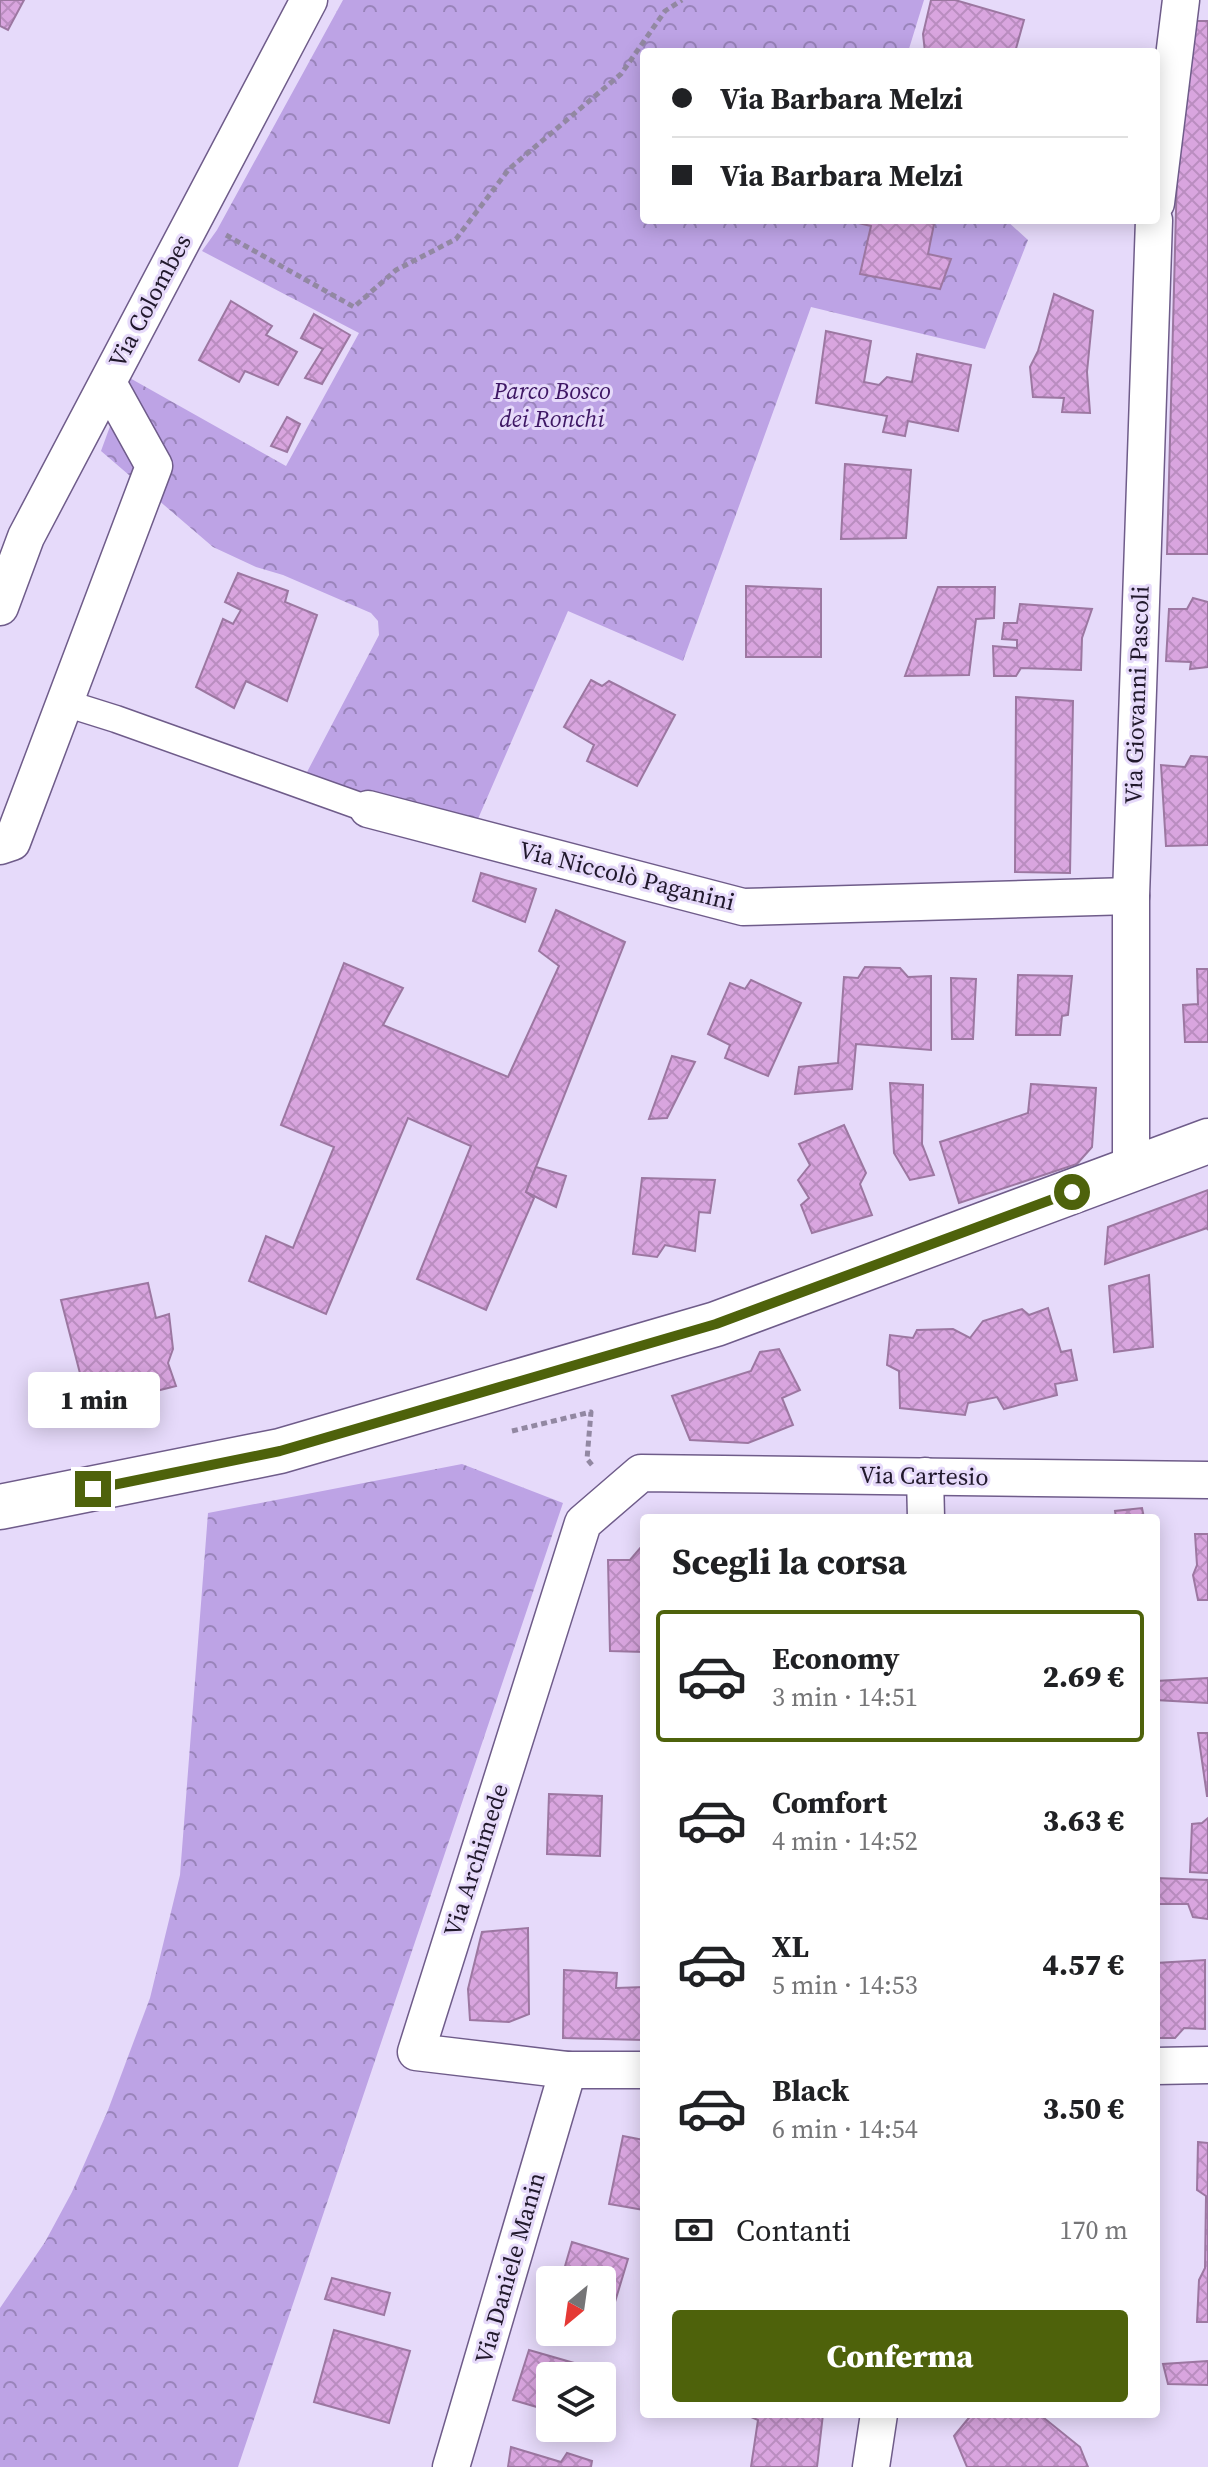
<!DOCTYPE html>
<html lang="it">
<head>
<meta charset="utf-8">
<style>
	body { margin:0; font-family:"Source Serif 4",serif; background:#f2f2f2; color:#202124; height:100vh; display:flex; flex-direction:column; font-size:30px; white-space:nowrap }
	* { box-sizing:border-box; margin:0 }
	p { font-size:26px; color:#757577 }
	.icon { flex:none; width:44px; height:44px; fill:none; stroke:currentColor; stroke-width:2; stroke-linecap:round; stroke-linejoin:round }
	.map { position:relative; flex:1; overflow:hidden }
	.drawer { position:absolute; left:640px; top:1514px; width:520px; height:904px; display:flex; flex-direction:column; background:#fff; border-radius:8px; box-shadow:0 4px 20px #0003 }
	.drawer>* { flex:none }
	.guide { position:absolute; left:640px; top:48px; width:520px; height:176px; border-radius:8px; box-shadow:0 4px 20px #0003; display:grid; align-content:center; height:176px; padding:0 32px; background:#fff }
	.needle { width:52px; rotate:209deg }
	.buttons { position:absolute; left:536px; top:2266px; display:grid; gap:16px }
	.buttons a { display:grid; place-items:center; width:80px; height:80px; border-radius:8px; background:#fff; box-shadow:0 4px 20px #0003; font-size:40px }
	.end { position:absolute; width:36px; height:36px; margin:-18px; border:10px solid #4e620b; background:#fff; box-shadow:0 0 0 4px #fff }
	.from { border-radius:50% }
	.bubble { position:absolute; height:56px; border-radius:8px; background:#fff; box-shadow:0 4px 20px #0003; font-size:26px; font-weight:800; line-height:56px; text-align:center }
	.guide b { display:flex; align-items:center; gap:28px; height:76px; font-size:30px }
	.guide b+b { border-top:2px solid #e0e0e0 }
	.guide i { width:20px; height:20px; background:#202124 }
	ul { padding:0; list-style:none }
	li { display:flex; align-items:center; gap:24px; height:132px; margin:0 16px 12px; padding:0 16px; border:4px solid transparent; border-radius:8px }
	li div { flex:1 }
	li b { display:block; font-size:30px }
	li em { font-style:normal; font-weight:800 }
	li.selected { border-color:#4e620b }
	li>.icon { width:72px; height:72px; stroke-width:1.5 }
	h2 { padding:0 32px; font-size:36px; line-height:96px }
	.pay { display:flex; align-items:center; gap:20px; height:88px; padding:0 32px; font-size:30px }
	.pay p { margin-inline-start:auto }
	.button { display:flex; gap:16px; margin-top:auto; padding:16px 32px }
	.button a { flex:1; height:92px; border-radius:8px; background:#4e620b; color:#fff; font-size:32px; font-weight:800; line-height:92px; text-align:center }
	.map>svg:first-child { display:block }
	.forest { fill:url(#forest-crowns) }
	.building { fill:url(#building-cross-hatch); stroke:#9c77a1; stroke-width:2 }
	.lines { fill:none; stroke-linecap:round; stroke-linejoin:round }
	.pedestrian-casing { stroke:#6f5c8a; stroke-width:29 }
	.minor-casing { stroke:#6f5c8a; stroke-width:39 }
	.tertiary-casing { stroke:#6f5c8a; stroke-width:47 }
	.path { stroke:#9288a2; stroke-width:5; stroke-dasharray:6 4; stroke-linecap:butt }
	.pedestrian { stroke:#fff; stroke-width:26 }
	.minor { stroke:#fff; stroke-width:36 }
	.tertiary { stroke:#fff; stroke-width:44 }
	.route { stroke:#4e620b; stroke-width:10 }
	.labels { text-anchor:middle; stroke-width:6; stroke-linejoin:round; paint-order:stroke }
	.street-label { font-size:24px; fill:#21192c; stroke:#e6dafa }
	.park-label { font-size:24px; font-style:italic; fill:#3e1764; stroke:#e6dafa }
</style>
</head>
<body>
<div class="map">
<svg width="1208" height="2467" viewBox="0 0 1208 2467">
	<defs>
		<pattern id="forest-crowns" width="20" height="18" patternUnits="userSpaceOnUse" patternTransform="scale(2)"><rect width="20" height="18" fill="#bda3e5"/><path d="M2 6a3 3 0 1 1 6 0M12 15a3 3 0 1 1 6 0" fill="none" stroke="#9984ba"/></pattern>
		<pattern id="building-cross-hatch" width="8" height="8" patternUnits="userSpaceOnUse" patternTransform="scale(2)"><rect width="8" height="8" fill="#d9a5df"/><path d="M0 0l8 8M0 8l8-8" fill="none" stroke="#ba8dc0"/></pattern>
	</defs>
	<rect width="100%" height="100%" fill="#e6dafa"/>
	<g class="forest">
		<path d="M343 0H924L908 52H644V220H1006L1028 240 985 349 811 307 683 661 568 611 471 835 345 803 341 814 306 774 379 635 378 621 371 613 283 575 256 567 213 547 101 451 128 377 286 466 359 333 202 251 217 230Z"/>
		<path d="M462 1464 563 1503 238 2467H0V2308L45 2242 72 2192 108 2110 150 1998 180 1875 208 1513Z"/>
	</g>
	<g class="building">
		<path d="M0 0H24L8 30 0 26Z"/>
		<path d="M931 0H955L1024 20 1015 52H925L923 34Z"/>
		<path d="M1181 21H1208V554H1167Z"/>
		<path d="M846 220H915L934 224 928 254 951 259 940 289 860 274 871 226Z"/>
		<path d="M1054 294 1093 311 1087 372 1090 413 1062 412 1064 398 1033 397 1030 367 1038 351Z"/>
		<path d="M231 301 272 326 266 335 297 352 278 385 245 371 239 382 199 360Z"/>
		<path d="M314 314 350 335 322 384 305 378 323 349 301 338Z"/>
		<path d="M826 331 871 341 864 382 879 385 887 377 912 382 917 354 971 365 958 431 908 421 905 436 883 432 887 416 816 403Z"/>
		<path d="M287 417 300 424 287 452 271 446Z"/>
		<path d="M845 464 911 470 906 538 841 539Z"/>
		<path d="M238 573 288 591 285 602 317 615 287 701 246 681 234 708 196 687 223 619 233 624 241 610 225 602Z"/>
		<path d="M746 586 821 589V657H746Z"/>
		<path d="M938 587H995L994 618 976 619 969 675 905 676Z"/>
		<path d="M1193 598 1208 602V667L1190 669 1191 662 1166 661 1169 609H1187Z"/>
		<path d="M1020 604 1092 609 1082 638 1081 670 1021 668 1016 676H994L993 646 1017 648V640L1002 639 1004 623H1017Z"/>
		<path d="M591 680 602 686 609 681 675 715 637 786 587 761 594 745 564 727Z"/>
		<path d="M1016 697 1073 701 1070 873 1015 872Z"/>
		<path d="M1191 756 1208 757V845L1166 846 1161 765 1185 767Z"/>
		<path d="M481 873 536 889 525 922 473 901Z"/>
		<path d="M556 910 625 942 526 1192 534 1198 486 1310 417 1279 471 1146 408 1118 326 1314 249 1281 266 1236 293 1248 334 1147 281 1125 344 963 403 988 383 1025 508 1077 559 966 539 951Z"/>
		<path d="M865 967 900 968 908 977 931 976V1050L856 1044 852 1089 795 1094 799 1067 838 1063 844 977 858 978Z"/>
		<path d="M1197 969H1208V1042H1185L1183 1005 1198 1004Z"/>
		<path d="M1018 975 1072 976 1068 1015 1062 1016 1060 1035H1016Z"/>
		<path d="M951 978 976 979 973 1039H952Z"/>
		<path d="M751 980 801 1003 768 1076 725 1058 730 1045 708 1034 730 983 745 989Z"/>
		<path d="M672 1056 695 1062 667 1118 649 1119Z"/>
		<path d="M890 1083 923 1085 922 1144 934 1175 910 1180 894 1153Z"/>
		<path d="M1031 1084 1096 1088 1092 1147 1077 1164 959 1203 940 1142 1028 1113Z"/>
		<path d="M844 1125 866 1173 860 1184 872 1215 812 1233 801 1205 809 1198 798 1180 810 1165 799 1144Z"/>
		<path d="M536 1167 566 1176 556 1207 526 1192Z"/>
		<path d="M642 1178 715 1180 710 1213 699 1212 695 1251 665 1245 657 1257 633 1254Z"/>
		<path d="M1208 1190V1230L1207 1228 1105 1264 1108 1227Z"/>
		<path d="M1149 1275 1153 1347 1114 1352 1109 1286Z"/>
		<path d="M148 1283 156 1318 169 1314 173 1349 168 1363 176 1386 89 1408 61 1300Z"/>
		<path d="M1048 1308 1061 1352 1071 1350 1077 1380 1055 1384 1057 1395 1004 1409 997 1397 968 1403 965 1415 900 1408 899 1371 887 1365 890 1335 913 1338 917 1330 953 1329 970 1338 983 1321 1022 1309 1029 1315Z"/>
		<path d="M779 1349 800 1390 782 1398 793 1425 748 1443 690 1440 672 1396 751 1371 760 1352Z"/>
		<path d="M1142 1508 1144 1518H1116L1115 1511Z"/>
		<path d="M1195 1534H1208V1600H1198L1193 1575 1197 1565Z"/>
		<path d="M644 1546V1652L610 1651 608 1560H630L641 1547Z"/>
		<path d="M1208 1678V1703L1156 1700V1681Z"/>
		<path d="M1198 1733H1208V1796H1207Z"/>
		<path d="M549 1794 602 1796 600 1856 547 1854Z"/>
		<path d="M1208 1818V1873L1190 1872 1192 1824 1202 1823Z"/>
		<path d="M1156 1878 1208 1880V1919L1193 1917 1188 1904H1156Z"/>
		<path d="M528 1928 529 2014 509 2022 470 2020 468 1989 482 1932Z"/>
		<path d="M1205 1960V2029L1184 2028 1175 2038H1156V1963Z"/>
		<path d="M564 1970 617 1973 616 1988 644 1987V2040L563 2038Z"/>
		<path d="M623 2136 644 2140V2210L609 2204Z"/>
		<path d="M1198 2142 1208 2143V2322H1197L1199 2280 1205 2268 1206 2196 1197 2190Z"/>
		<path d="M572 2242 628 2259 608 2325 602 2323V2280H561Z"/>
		<path d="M332 2278 390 2293 384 2315 325 2299Z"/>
		<path d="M334 2330 410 2351 389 2423 314 2402Z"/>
		<path d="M529 2350 595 2369 593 2376H550V2404L547 2410 513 2400Z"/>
		<path d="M1208 2361V2385L1168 2384 1163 2364Z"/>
		<path d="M749 2414H823L817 2467H751L758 2420 749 2416Z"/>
		<path d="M972 2414H1039L1080 2447 1088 2467H967L954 2436Z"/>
		<path d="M511 2447 561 2462 567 2453 592 2461 591 2467H508Z"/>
	</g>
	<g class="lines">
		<defs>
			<path id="pedestrian" d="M65 703 116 719 368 809"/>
			<g id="minor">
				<path d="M1156 203 1181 0"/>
				<path d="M0 607 26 537 309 0"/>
				<path d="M368 809 743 907 1131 896"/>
				<path d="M0 846 12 842 154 466 108 383"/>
				<path d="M1131 1170V896L1154 220"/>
				<path d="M925 1476 926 1518"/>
				<path d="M1156 2066 1208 2065"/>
				<path d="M644 2070H568L416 2052 583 1523 641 1473 1208 1480"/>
				<path d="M451 2467 568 2070"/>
				<path d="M871 2467 879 2414"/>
			</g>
			<path id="tertiary" d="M0 1507 280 1451 716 1324 1208 1141"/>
		</defs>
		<use href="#pedestrian" class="pedestrian-casing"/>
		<use href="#minor" class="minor-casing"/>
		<use href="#tertiary" class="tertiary-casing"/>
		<g class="path">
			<path d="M226 235 354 307 396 270 456 239 509 169 621 74 665 11 682 0"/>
			<path d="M512 1431 591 1412 587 1459 593 1466"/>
		</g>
		<use href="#pedestrian" class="pedestrian"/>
		<use href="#minor" class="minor"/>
		<use href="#tertiary" class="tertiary"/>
	</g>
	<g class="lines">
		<path class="route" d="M93 1489 280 1451 716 1324 1072 1192"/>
	</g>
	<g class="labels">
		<g class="street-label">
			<text transform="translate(150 301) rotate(-62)" y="8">Via Colombes</text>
			<text transform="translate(1137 695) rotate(-88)" y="8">Via Giovanni Pascoli</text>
			<text transform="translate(627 876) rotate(14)" y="8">Via Niccolò Paganini</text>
			<text transform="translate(924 1476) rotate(1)" y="8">Via Cartesio</text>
			<text transform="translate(476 1860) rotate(-72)" y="8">Via Archimede</text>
			<text transform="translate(510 2268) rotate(-74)" y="8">Via Daniele Manin</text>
		</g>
		<g class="park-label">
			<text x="552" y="399">Parco Bosco<tspan x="552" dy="28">dei Ronchi</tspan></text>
		</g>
	</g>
</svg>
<div class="buttons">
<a><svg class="needle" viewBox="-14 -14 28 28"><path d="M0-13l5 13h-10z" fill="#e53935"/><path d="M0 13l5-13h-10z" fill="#757577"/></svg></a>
<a><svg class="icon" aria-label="layers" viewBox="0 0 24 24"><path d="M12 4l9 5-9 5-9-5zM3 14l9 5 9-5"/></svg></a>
</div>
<i class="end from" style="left:1072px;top:1192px"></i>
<i class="end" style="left:93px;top:1489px"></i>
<div class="bubble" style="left:28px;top:1372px;width:132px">1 min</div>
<div class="guide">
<b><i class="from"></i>Via Barbara Melzi</b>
<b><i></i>Via Barbara Melzi</b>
</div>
<section class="drawer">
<h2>Scegli la corsa</h2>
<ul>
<li class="selected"><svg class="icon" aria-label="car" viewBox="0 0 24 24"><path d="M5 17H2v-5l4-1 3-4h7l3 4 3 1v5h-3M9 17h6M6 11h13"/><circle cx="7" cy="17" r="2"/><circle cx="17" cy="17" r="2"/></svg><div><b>Economy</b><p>3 min · 14:51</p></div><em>2.69 €</em></li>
<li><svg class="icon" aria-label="car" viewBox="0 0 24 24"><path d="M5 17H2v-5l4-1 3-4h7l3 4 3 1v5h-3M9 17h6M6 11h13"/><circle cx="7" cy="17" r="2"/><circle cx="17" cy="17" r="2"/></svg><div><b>Comfort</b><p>4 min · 14:52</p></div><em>3.63 €</em></li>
<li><svg class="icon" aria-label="car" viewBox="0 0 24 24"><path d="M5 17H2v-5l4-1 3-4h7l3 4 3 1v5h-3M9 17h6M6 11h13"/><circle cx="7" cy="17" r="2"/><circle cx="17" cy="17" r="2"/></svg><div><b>XL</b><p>5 min · 14:53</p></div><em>4.57 €</em></li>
<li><svg class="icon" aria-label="car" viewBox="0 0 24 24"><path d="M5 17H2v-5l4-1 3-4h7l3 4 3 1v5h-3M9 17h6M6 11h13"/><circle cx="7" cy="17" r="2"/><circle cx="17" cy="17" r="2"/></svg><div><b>Black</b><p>6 min · 14:54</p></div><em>3.50 €</em></li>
</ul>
<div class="pay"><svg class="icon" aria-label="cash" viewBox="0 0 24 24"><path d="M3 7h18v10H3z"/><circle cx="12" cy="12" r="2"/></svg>Contanti<p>170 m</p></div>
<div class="button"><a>Conferma</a></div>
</section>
</div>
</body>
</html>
